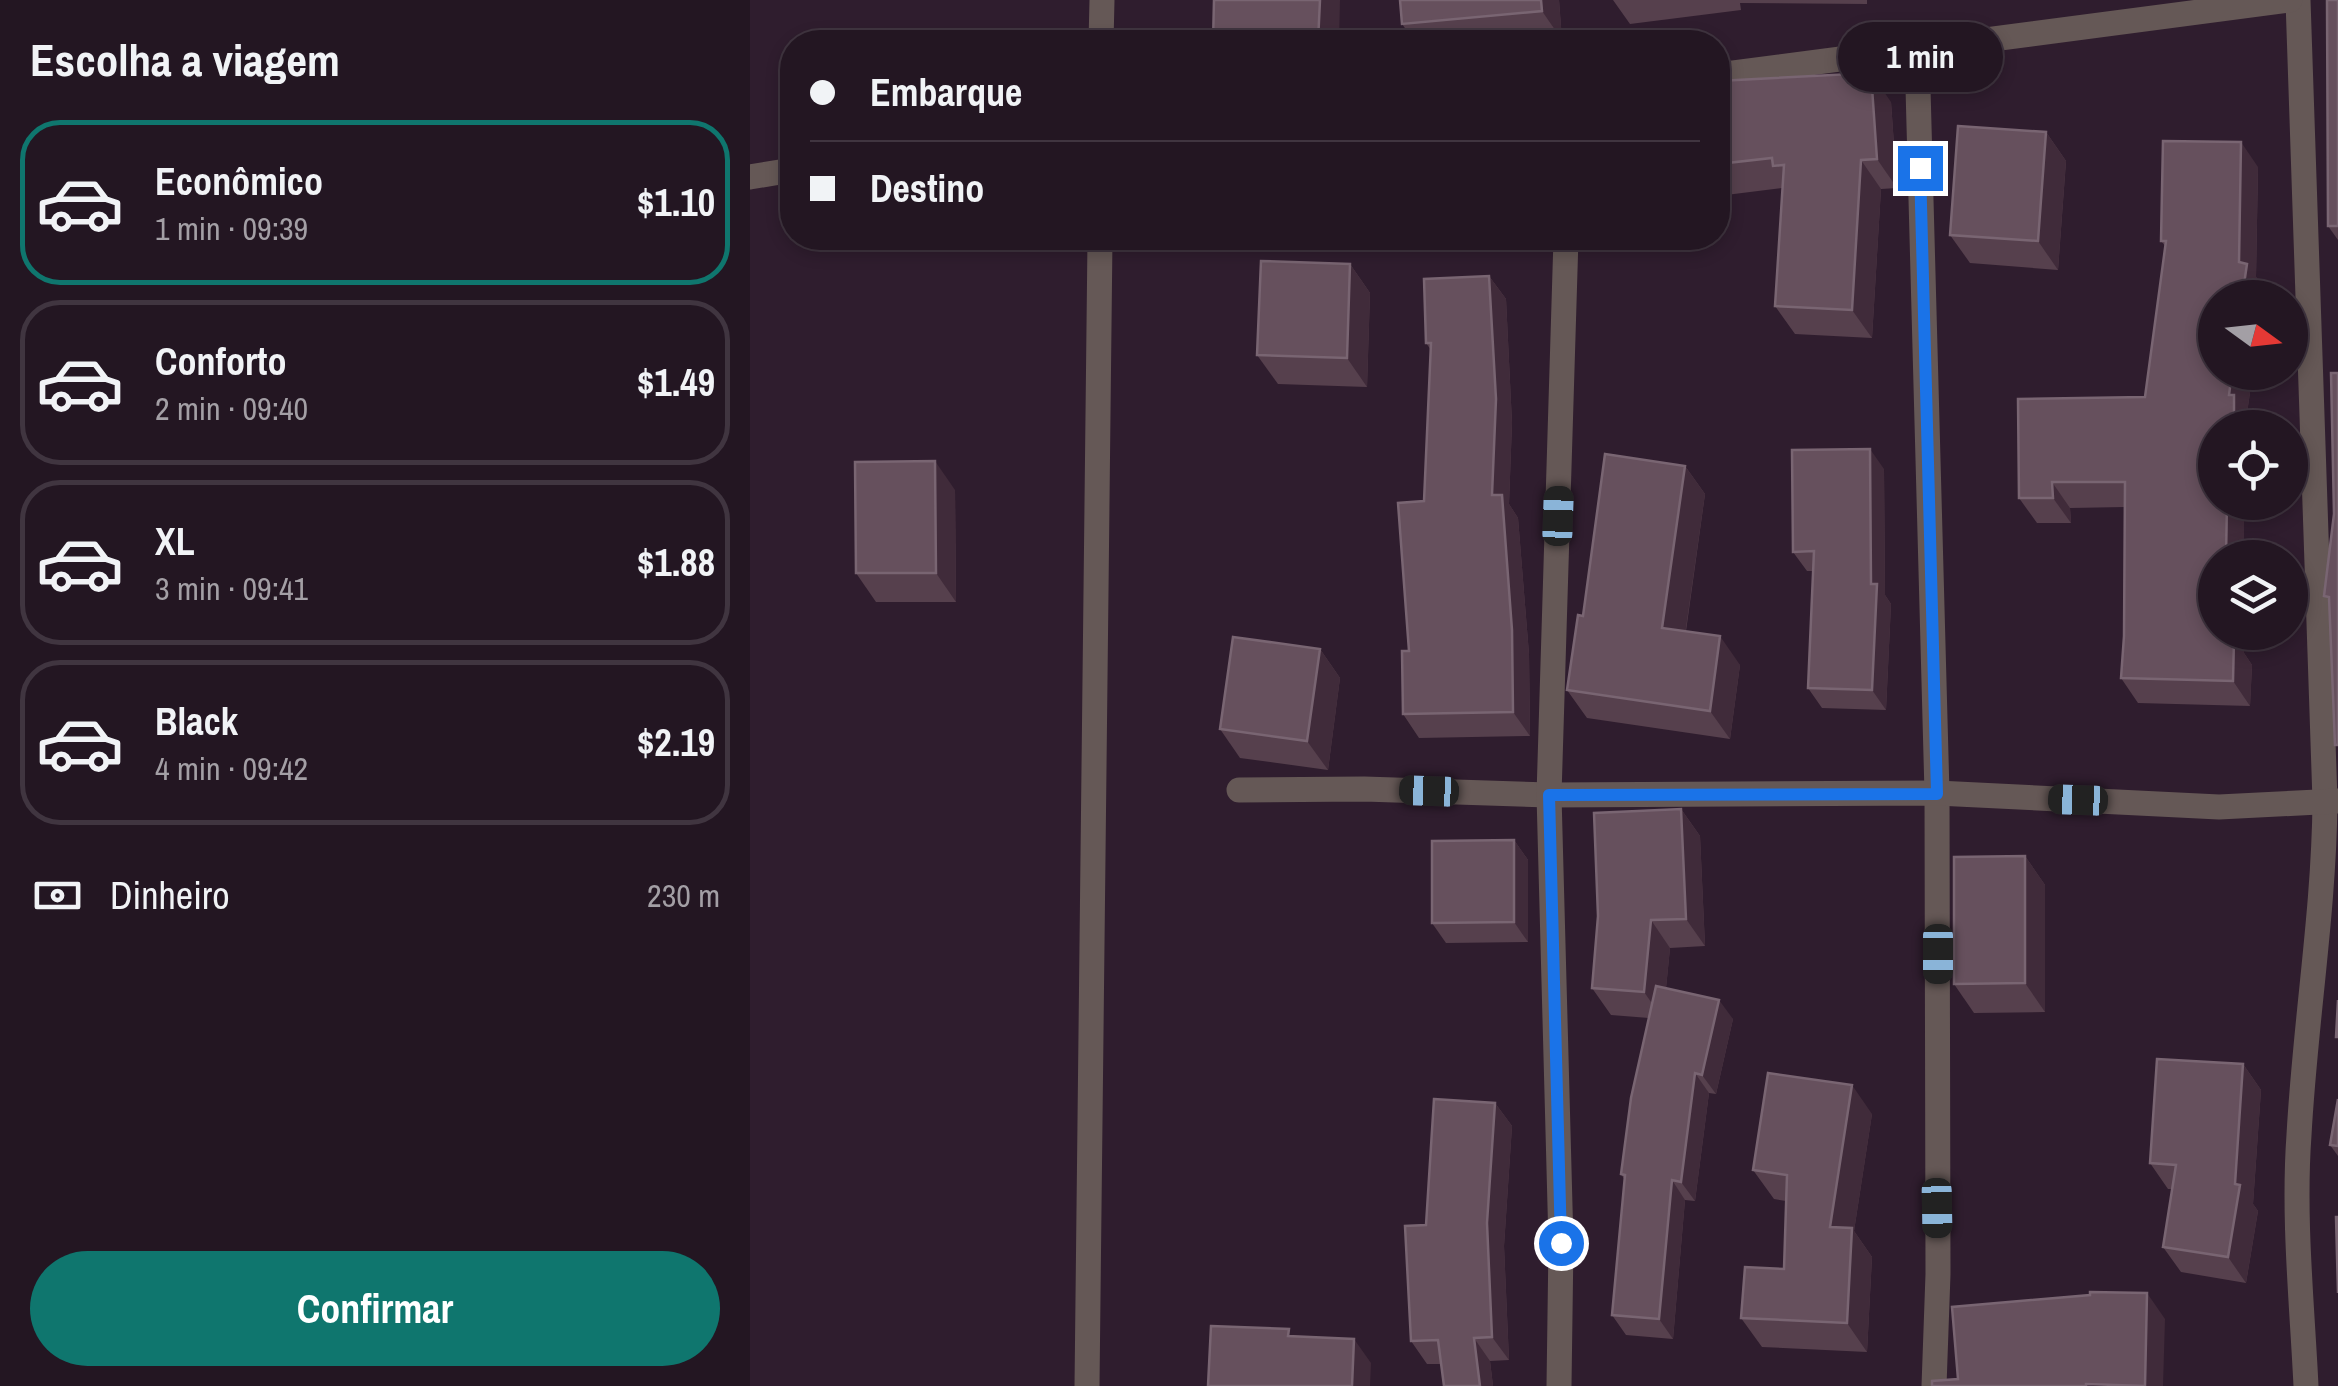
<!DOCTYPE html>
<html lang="pt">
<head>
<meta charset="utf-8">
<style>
	body { margin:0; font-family:"Archivo Narrow",sans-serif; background:#2b1f2a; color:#f1f3f6; height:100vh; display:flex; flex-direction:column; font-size:38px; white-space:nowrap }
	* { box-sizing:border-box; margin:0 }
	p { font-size:32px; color:#a39fa5 }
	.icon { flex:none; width:55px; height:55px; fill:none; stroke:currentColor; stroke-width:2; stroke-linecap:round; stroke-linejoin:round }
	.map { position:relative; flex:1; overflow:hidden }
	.panel { display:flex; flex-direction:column; background:#231622; width:750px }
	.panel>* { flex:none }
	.hud { position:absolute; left:30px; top:30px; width:950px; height:220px; border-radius:40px; box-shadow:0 5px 15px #0003,0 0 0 2px #403540; display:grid; align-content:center; height:220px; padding:0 30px; background:#231622 }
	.needle { width:65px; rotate:105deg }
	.buttons { position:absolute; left:1448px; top:280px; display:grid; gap:20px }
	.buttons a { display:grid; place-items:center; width:110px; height:110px; border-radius:50%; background:#231622; box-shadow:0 5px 15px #0003,0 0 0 2px #403540; font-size:50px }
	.end { position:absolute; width:45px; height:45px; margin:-22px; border:12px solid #1a73e8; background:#fff; box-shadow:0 0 0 5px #fff }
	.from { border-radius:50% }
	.bubble { position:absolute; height:70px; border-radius:35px; background:#231622; box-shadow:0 5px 15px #0003,0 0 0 2px #403540; font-size:32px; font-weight:800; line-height:70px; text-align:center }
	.car { position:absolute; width:30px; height:60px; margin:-30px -15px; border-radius:12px; box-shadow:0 0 8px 2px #0007; background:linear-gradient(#222 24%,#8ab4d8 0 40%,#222 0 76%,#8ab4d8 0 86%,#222 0) }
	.hud b { display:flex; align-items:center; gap:35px; height:95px; font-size:38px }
	.hud b+b { border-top:2px solid #403540 }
	.hud i { width:25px; height:25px; background:#f1f3f6 }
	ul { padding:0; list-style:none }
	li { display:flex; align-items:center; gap:30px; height:165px; margin:0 20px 15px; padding:0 10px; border:5px solid #403540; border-radius:40px }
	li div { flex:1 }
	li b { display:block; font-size:38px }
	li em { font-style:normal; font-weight:800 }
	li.active { border-color:#0f766e }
	li>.icon { width:90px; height:90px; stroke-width:1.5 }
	h2 { padding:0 30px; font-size:45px; line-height:120px }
	.pay { display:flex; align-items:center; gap:25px; height:110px; padding:0 30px; font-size:38px }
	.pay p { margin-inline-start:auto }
	.cta { display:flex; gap:20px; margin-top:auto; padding:20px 30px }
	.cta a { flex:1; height:115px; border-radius:60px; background:#0f766e; color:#fff; font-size:40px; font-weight:800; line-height:115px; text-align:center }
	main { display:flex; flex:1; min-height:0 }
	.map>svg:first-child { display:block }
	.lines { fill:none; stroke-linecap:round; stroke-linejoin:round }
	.street { stroke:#655856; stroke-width:25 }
	.wall { fill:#56404d }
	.shaded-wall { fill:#402b3a }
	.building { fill:#66505d; stroke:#796572; stroke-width:2.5 }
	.route { stroke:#1a73e8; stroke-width:12 }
</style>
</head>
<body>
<main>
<section class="panel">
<h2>Escolha a viagem</h2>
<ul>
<li class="active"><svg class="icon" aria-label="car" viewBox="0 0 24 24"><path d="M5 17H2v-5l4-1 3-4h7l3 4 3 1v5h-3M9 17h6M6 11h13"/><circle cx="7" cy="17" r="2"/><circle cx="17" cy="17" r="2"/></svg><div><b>Econômico</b><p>1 min · 09:39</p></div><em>$1.10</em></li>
<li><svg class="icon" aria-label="car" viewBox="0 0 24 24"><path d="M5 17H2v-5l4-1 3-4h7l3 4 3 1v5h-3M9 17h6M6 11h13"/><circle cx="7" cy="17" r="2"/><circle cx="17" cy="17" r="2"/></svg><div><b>Conforto</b><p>2 min · 09:40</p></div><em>$1.49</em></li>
<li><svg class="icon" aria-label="car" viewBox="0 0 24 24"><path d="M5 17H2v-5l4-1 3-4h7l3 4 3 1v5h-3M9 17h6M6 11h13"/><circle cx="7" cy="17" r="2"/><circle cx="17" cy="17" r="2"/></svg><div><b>XL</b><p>3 min · 09:41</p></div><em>$1.88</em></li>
<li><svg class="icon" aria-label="car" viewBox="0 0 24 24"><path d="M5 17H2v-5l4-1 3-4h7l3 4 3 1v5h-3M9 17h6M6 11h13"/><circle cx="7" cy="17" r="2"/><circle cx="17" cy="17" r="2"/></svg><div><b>Black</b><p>4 min · 09:42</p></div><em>$2.19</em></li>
</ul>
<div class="pay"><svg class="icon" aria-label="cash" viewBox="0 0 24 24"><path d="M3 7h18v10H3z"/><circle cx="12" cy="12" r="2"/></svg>Dinheiro<p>230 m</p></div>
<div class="cta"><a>Confirmar</a></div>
</section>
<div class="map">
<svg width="1588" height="1386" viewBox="0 0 1588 1386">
	<rect width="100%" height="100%" fill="#2f1d2e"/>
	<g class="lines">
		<g class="street">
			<path d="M1548 0 1575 801C1574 913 1555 1023 1549 1135 1543 1218 1552 1303 1556 1386"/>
			<path d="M351 42 352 0"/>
			<path d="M1167 51 1187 793 1188 1274 1184 1386"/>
			<path d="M968 75 1540 0"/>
			<path d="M0 177 42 170"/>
			<path d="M489 790 614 789 799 795 1187 793 1469 807 1588 801"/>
			<path d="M337 1386 350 238"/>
			<path d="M809 1386 811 1243 799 795 816 238"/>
		</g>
	</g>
	<g class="wall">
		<path d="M650 0H809L812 40 785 42H665L652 24Z"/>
		<path d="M863 0H1117V4L990 3 991 10 880 24Z"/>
		<path d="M1588 0V240L1578 226Z"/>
		<path d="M968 81 1141 102 1147 188 1131 189 1122 338 1045 334 1025 306 1032 188 968 196Z"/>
		<path d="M1296 132 1316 161 1308 270 1220 263 1200 235Z"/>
		<path d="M1508 167 1506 277 1515 289 1513 298H1465V372H1503L1497 413 1502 420V428H1465V502H1500V521H1494V558H1465L1494 653 1502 665 1500 706 1388 703 1371 678 1374 636 1375 507 1320 508 1321 523H1287L1269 498 1395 397 1416 247 1411 241Z"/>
		<path d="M600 264 620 293 617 387 528 384 507 355Z"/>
		<path d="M739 276 756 299 762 423 759 504 768 518 779 654 780 736 669 738 653 714 674 501 681 350 676 343Z"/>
		<path d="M935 466 955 494 936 631 990 665 980 739 837 718 817 690 833 616Z"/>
		<path d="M1134 469 1135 595 1141 604 1136 710 1072 708 1058 688 1063 571H1057L1043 552Z"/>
		<path d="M205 490 206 602H126L106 573Z"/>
		<path d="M570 649 590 678 578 770 490 758 470 729Z"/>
		<path d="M931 809 950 836 955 946 920 948 916 988 983 1019 966 1094 959 1093 945 1201 935 1200 923 1339 876 1335 862 1315 875 1180 871 1174 899 1018 861 1015 842 988Z"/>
		<path d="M764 840 778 860V942L696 943 682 923Z"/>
		<path d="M1275 856 1295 885V1012L1224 1013 1204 984Z"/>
		<path d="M1493 1064 1511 1090 1503 1204 1508 1211 1496 1283 1431 1272 1413 1247 1422 1189H1418L1400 1163Z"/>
		<path d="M1588 1099V1156L1580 1145Z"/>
		<path d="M745 1103 762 1126 754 1246 759 1360 740 1361 743 1386H694L691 1364H677L661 1341 676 1225Z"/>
		<path d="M1122 1114 1104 1231 1122 1257 1117 1352 1012 1347 991 1318 1034 1269 1036 1201 1024 1199 1003 1170Z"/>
	</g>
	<g class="shaded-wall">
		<path d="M570 0H590L589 42H568Z"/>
		<path d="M791 0H809L812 40 792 11Z"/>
		<path d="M1121 73 1141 102 1147 188 1127 159Z"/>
		<path d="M1296 132 1316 161 1308 270 1288 241Z"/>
		<path d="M1491 142 1508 167 1506 277 1515 289 1513 298H1492L1489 262Z"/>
		<path d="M1111 160 1131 189 1122 338 1102 310Z"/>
		<path d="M600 264 620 293 617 387 597 358Z"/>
		<path d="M739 276 756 299 762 423 759 504 768 518 779 654 780 736 763 712 742 495Z"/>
		<path d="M1482 372H1503L1497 413 1502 420V428H1484L1479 395Z"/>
		<path d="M1120 449 1134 469 1135 595 1141 604 1136 710 1122 690Z"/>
		<path d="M185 461 205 490 206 602 186 573Z"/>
		<path d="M935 466 955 494 932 656 912 628Z"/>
		<path d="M1302 482 1320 508 1321 523 1303 498Z"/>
		<path d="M1477 502H1481L1494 521V558H1476Z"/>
		<path d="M1487 502H1500V521Z"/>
		<path d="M1476 632H1494V653L1502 665 1500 706 1483 681Z"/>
		<path d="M970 636 990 665 980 739 960 711Z"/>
		<path d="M570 649 590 678 578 770 557 741Z"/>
		<path d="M931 809 950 836 955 946 936 919Z"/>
		<path d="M764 840 778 860V942L764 922Z"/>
		<path d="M1275 856 1295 885V1012L1275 983Z"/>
		<path d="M901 920 920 948 913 1019 894 992Z"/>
		<path d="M969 1000 983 1019 966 1094 952 1075Z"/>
		<path d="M1493 1064 1511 1090 1503 1204 1508 1211 1496 1283 1478 1257Z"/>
		<path d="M945 1073 959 1093 945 1201 931 1182Z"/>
		<path d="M1102 1085 1122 1114 1104 1231 1122 1257 1117 1352 1097 1323 1080 1227Z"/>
		<path d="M745 1103 762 1126 754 1246 759 1360 742 1337 737 1223Z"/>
		<path d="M922 1180 935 1200 923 1339 909 1319Z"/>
		<path d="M1397 1293 1415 1319 1413 1386H1395Z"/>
		<path d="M724 1338 740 1361 743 1386H730Z"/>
		<path d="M604 1339 621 1363 620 1386H602Z"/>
	</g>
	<g class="building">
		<path d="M464 0H570L568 42H463Z"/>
		<path d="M650 0H791L792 11 652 24Z"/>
		<path d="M1577 0H1588V226H1578Z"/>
		<path d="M1121 73 1127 159 1111 160 1102 310 1025 306 1034 165 1023 166 1022 158 968 164V81Z"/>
		<path d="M1208 126 1296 132 1288 241 1200 235Z"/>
		<path d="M1413 141 1491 142 1489 262 1497 264 1492 298H1465V372H1482L1479 395H1484V428H1465V502H1477L1476 558H1465V632H1476V639H1484L1483 681 1371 678 1374 636 1375 482H1302L1303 498H1269L1268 399 1395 397 1416 241H1411Z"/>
		<path d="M511 261 600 264 597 358 507 355Z"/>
		<path d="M739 276 746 399 742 495H752L762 630 763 712 653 714 652 651H659L648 503 674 501 681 343H676L674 279Z"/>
		<path d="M1581 373H1588V745H1585L1579 597 1574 596 1584 514Z"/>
		<path d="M1120 449 1121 584H1127L1122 690 1058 688 1064 551 1043 552 1042 450Z"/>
		<path d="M855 454 935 466 912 628 970 636 960 711 817 690 828 615 833 616Z"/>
		<path d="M185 461 186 573H106L105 462Z"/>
		<path d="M483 637 570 649 557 741 470 729Z"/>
		<path d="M931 809 936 919 901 920 894 992 842 988 848 916 844 813Z"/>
		<path d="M764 840V922L682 923V841Z"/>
		<path d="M1275 856V983L1204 984V857Z"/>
		<path d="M906 986 969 1000 952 1075 945 1073 931 1182 922 1180 909 1319 862 1315 875 1175 871 1174 881 1098Z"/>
		<path d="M1588 1000V1037H1586Z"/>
		<path d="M1407 1059 1493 1064 1485 1184 1490 1185 1478 1257 1413 1247 1426 1165 1400 1163Z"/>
		<path d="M1018 1073 1102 1085 1080 1227 1102 1228 1097 1323 991 1318 995 1267 1034 1269 1037 1175 1003 1170Z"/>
		<path d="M684 1099 745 1103 737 1223 742 1337 724 1338 730 1386H694L688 1340 661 1341 655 1226 676 1225Z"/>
		<path d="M1588 1099V1146L1580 1145Z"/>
		<path d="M1586 1217H1588V1293Z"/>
		<path d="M1340 1292 1397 1293 1395 1386 1336 1384V1386H1182V1381L1208 1379 1202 1307 1340 1295Z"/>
		<path d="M461 1326 539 1329 538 1336 604 1339 602 1386H458Z"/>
	</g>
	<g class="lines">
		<path class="route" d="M811 1243 799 795 1187 794 1170 168"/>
	</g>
</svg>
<div class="buttons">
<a><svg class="needle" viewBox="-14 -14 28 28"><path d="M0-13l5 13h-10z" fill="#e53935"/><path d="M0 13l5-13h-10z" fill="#a39fa5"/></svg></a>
<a><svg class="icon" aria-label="locate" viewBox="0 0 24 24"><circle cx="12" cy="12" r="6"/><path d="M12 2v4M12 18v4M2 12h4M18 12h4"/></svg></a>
<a><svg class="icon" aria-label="layers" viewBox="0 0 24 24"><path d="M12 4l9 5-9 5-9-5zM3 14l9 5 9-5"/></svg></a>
</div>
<i class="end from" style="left:811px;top:1243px"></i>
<i class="end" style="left:1170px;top:168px"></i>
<div class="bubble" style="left:1088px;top:22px;width:165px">1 min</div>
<i class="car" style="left:808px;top:516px;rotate:2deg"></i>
<i class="car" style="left:679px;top:791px;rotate:272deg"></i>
<i class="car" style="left:1328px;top:800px;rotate:272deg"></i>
<i class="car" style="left:1188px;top:954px;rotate:180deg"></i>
<i class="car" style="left:1187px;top:1208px;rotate:179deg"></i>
<div class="hud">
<b><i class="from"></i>Embarque</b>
<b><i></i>Destino</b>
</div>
</div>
</main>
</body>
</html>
